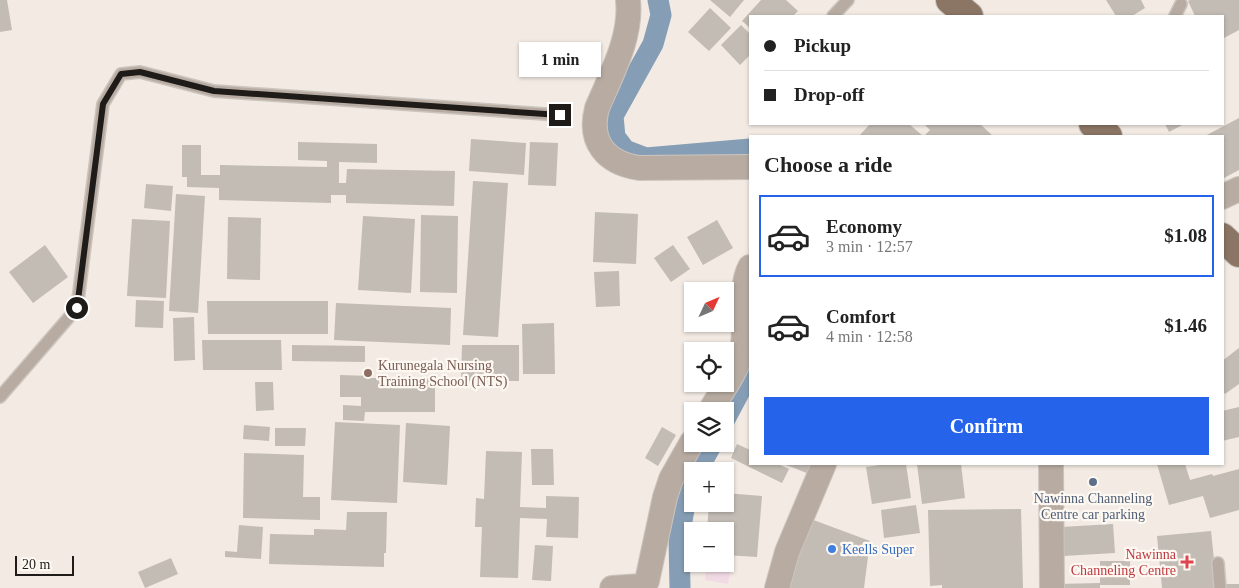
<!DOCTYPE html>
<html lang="en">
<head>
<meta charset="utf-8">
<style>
	body { margin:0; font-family:Georgia,serif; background:#f2f2f2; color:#222; height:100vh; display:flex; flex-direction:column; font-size:19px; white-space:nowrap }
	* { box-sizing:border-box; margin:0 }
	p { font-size:16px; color:#767676 }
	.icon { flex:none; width:28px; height:28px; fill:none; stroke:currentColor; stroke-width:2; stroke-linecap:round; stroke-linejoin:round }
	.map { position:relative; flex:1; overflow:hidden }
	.drawer { position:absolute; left:749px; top:135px; width:475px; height:330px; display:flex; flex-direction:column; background:#fff; border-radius:0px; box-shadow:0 1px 4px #0004 }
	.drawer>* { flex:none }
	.top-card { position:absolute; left:749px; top:15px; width:475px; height:110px; border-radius:0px; box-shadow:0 1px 4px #0004; display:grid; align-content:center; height:110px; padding:0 15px; background:#fff }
	.needle { width:32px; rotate:46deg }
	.tools { position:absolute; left:684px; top:282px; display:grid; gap:10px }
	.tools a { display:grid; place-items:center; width:50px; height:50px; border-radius:0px; background:#fff; box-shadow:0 1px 4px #0004; font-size:25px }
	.scale { position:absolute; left:15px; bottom:12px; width:59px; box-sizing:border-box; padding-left:5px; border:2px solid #1e1b19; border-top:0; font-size:14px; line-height:18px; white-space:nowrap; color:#1e1b19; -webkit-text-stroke:4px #fef8f2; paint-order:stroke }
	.end { position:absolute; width:22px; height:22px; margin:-11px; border:6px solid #1e1b19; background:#fff; box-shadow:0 0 0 2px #fff }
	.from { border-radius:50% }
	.bubble { position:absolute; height:35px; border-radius:0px; background:#fff; box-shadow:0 1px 4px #0004; font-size:16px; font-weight:600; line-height:35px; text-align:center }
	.top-card b { display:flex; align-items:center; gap:18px; height:48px; font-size:19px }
	.top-card b+b { border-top:1px solid #e0e0e0 }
	.top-card i { width:12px; height:12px; background:#222 }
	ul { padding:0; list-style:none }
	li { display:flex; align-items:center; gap:15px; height:82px; margin:0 10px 8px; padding:0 5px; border:2px solid transparent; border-radius:0px }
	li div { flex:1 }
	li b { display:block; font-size:19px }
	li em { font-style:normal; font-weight:600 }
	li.current { border-color:#2563eb }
	li>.icon { width:45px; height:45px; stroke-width:1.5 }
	h2 { padding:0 15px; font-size:22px; line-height:60px }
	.primary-button { display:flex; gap:10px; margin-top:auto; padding:10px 15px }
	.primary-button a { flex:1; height:58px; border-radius:0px; background:#2563eb; color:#fff; font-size:20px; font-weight:600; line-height:58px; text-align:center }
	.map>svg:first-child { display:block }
	.medical { fill:#f2dae5 }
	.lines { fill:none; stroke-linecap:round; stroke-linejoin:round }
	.canal { stroke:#869eb5; stroke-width:21 }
	.building { fill:#c2bcb4 }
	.lane-casing { stroke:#ccc5bf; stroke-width:14 }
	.street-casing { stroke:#ccc5bf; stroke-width:26 }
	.primary-casing { stroke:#ccc5bf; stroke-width:30 }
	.lane { stroke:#b8aca2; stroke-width:11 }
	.street { stroke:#b8aca2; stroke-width:24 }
	.primary { stroke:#8b7665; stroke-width:28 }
	.route { stroke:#1e1b19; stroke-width:6 }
	.education-dot { fill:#8d6e63; stroke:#fef8f2; stroke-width:2 }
	.service-dot { fill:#5c6f8a; stroke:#fef8f2; stroke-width:2 }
	.shop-dot { fill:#3f7fe0; stroke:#fef8f2; stroke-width:2 }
	.health-dot { fill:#e0444e; stroke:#fef8f2; stroke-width:2 }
	.labels { text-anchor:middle; stroke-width:4.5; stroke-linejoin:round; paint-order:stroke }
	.education-label { font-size:14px; fill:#785e54; stroke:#fef8f2; text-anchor:start }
	.service-label { font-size:14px; fill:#4e5e75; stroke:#fef8f2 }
	.shop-label { font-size:14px; fill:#366cbe; stroke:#fef8f2; text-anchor:start }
	.health-label { font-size:14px; fill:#be3a42; stroke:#fef8f2; text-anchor:end }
</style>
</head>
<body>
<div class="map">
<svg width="1239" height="588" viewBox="0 0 1239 588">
	<rect width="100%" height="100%" fill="#f2eae3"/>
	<path class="medical" d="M725 558 732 559 728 584 705 580 707 564H725Z"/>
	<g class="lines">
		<g class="canal">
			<path d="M658 0 661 15 653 44 613 116 615 137 625 150 646 158 750 149"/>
			<path d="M725 419 750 372"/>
			<path d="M697 471 712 444"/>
			<path d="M680 588 679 538 688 487 692 479"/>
		</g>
	</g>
	<g class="building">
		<path d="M0 0H7L12 30 0 32Z"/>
		<path d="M710 0H744L730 17Z"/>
		<path d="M761 0H786L798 11 793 16H750V28L742 21Z"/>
		<path d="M1106 0H1141L1145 8 1132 16H1116Z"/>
		<path d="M1190 0H1239V30L1222 39V16H1195L1188 1Z"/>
		<path d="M710 8 731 28 709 51 688 32Z"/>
		<path d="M741 25 750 34V55L740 65 721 45Z"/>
		<path d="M1239 118V170L1222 179V136H1205Z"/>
		<path d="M870 124H909L923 136H859Z"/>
		<path d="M924 124H980L993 136H924L930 130Z"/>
		<path d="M1165 124H1184L1169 132Z"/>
		<path d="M471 139 526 143 524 175 469 171Z"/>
		<path d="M298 142 377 144V163L339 162V183H346L347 169 455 171 454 206 346 203V195H331V203L219 200V188L187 187V177H182V145H201V175H220V165L327 167V161L298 160Z"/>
		<path d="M530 142 558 143 556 186 528 185Z"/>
		<path d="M473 181 508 183 498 337 463 335Z"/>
		<path d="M146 184 173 186 171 211 144 208Z"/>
		<path d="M176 194 205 196 198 313 169 311Z"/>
		<path d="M595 212 638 214 636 264 593 262Z"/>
		<path d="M421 215 458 216 457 293 420 292Z"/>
		<path d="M363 216 415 219 411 293 358 290Z"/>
		<path d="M228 217 261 218 260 280 227 279Z"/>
		<path d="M132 219 170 221 166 298 127 296Z"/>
		<path d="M717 220 733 248 703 265 687 237Z"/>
		<path d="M45 245 68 277 33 303 9 272Z"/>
		<path d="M673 245 690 269 671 282 654 258Z"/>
		<path d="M619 271 620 306 596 307 594 272Z"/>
		<path d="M136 300 164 301 163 328 135 327Z"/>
		<path d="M207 301H328V334H208Z"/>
		<path d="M336 303 451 308 450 345 334 340Z"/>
		<path d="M194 317 195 360 174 361 173 318Z"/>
		<path d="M554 323 555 374H523L522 324Z"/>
		<path d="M202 340H281L282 370H203Z"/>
		<path d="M292 345 365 346V362L292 361Z"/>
		<path d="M462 345H519V381H461Z"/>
		<path d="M1239 348V384L1225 394 1222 390V361Z"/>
		<path d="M340 375 370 376 369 378H435V412H365L364 421 343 420V405L361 406V397H340Z"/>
		<path d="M255 382H273L274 410 256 411Z"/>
		<path d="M1239 407V437L1222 441V411Z"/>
		<path d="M335 422 400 425 397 503 331 500Z"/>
		<path d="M406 423 450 426 447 485 403 482Z"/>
		<path d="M244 425 270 427 269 441 243 439Z"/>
		<path d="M662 427 676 435 658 466 645 458Z"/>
		<path d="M275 428H306L305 446H275Z"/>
		<path d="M737 444 750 450V464H778L789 469 782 483 731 458Z"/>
		<path d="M531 449H553L554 485H532Z"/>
		<path d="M486 451 522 452 520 507 546 508V496L579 497 578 538 546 537 547 519 520 518 518 578 480 577 482 527H475L476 498 484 499Z"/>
		<path d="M244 453 304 455 303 497H320V520L243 518Z"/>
		<path d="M784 464H819L814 476Z"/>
		<path d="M887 464H906L911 498 872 504 866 467Z"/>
		<path d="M917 464H961L965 498 922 504Z"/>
		<path d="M1157 464H1185L1190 480 1212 474 1213 476 1239 469V510L1210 518 1203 496 1169 505Z"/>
		<path d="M725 493 762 496 757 557 725 555V531H707L709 504H725Z"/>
		<path d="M916 505 920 533 884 538 881 510Z"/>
		<path d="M1021 509 1023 588H942V585L930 586 928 510Z"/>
		<path d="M347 512H387L386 553H384V567L269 564 270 534 314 535V529L346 530Z"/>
		<path d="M808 518 870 541 864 588H780Z"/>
		<path d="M1113 524 1115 553 1063 556 1061 527Z"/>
		<path d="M239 525 263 527 261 559 225 557V551L237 552Z"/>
		<path d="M1211 531 1217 588H1162L1157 536Z"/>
		<path d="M535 545 553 546 551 581 532 580Z"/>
		<path d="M171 558 178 574 145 588 138 572Z"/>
		<rect x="1100" y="561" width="30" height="24"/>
		<path d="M1100 583V588H1057V584Z"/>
		<rect x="1226" y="584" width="13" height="4"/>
	</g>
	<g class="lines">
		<defs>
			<g id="lane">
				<path d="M833 16 848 0"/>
				<path d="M1175 16 1181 4"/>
				<path d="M0 397 77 308 103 104 121 74 140 72 214 91 560 115"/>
				<path d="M1218 563 1220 588"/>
			</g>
			<g id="street">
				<path d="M628 0C632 37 611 75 597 108 588 142 606 163 639 168L750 167"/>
				<path d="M1222 197 1239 189"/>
				<path d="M710 411C721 392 737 372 742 350 748 324 738 290 750 267"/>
				<path d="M1051 464 1052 588"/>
				<path d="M612 588 641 586 647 581 665 497 671 479 692 442"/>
				<path d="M777 588 787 552 824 464"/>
			</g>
			<g id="primary">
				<path d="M950 0 969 16"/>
				<path d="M1093 124 1108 136"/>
				<path d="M1222 237 1239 253"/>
			</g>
		</defs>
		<use href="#lane" class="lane-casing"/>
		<use href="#street" class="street-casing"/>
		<use href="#primary" class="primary-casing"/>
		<use href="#lane" class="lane"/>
		<use href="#street" class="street"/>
		<use href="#primary" class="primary"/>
	</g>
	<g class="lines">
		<path class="route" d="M77 308 103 104 121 74 140 72 214 91 560 115"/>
	</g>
	<circle class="education-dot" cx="368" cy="373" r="5"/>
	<circle class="service-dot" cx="1093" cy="482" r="5"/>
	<circle class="shop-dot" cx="832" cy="549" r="5"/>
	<path class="health-dot" d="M1184.5 554.5h5v5h5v5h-5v5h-5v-5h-5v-5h5z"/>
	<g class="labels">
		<g class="education-label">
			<text x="378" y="370">Kurunegala Nursing<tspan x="378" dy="16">Training School (NTS)</tspan></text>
		</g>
		<g class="service-label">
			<text x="1093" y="503">Nawinna Channeling<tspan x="1093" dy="16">Centre car parking</tspan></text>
		</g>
		<g class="shop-label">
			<text x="842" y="554">Keells Super</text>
		</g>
		<g class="health-label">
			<text x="1176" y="559">Nawinna<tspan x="1176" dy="16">Channeling Centre</tspan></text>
		</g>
	</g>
</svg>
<div class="tools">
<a><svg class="needle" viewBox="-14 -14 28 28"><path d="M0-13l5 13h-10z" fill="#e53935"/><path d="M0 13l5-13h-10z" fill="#767676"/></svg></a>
<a><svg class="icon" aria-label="locate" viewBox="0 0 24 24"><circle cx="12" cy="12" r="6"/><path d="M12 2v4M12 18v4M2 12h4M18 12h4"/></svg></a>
<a><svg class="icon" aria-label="layers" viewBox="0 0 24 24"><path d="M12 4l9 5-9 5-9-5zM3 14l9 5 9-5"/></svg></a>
<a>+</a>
<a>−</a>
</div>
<div class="scale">20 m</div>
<i class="end from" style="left:77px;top:308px"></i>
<i class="end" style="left:560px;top:115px"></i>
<div class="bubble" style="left:519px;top:42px;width:82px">1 min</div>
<div class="top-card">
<b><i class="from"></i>Pickup</b>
<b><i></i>Drop-off</b>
</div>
<section class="drawer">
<h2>Choose a ride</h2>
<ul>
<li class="current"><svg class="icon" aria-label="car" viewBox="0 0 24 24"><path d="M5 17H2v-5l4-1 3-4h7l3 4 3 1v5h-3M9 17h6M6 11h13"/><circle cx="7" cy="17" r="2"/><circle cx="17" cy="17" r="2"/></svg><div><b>Economy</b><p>3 min · 12:57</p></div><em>$1.08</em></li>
<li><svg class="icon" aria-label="car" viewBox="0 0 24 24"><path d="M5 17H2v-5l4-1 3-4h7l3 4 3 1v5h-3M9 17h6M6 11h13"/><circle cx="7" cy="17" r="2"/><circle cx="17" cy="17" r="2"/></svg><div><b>Comfort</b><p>4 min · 12:58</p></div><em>$1.46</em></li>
</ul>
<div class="primary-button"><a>Confirm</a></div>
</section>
</div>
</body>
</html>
